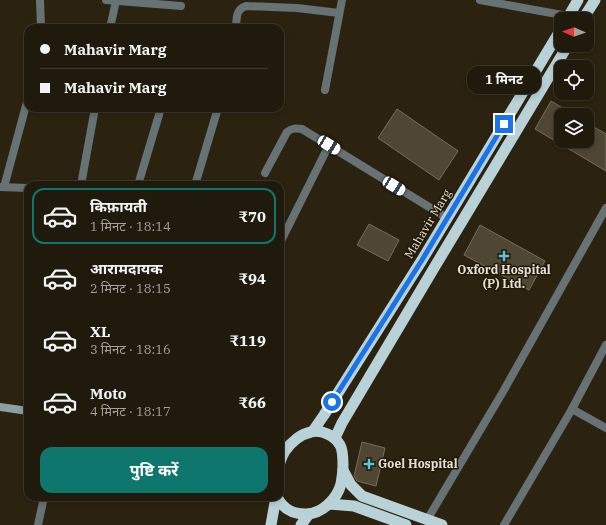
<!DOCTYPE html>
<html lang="hi">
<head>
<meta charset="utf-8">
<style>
	body { margin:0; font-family:"IBM Plex Serif","Noto Sans Devanagari",serif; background:#282315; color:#f1f3f6; height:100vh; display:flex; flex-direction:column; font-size:15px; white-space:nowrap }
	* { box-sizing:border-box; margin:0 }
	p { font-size:13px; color:#a2a19d }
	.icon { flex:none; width:22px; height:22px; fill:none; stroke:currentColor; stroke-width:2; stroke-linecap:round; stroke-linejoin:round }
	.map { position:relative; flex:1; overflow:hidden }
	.side { position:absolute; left:24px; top:181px; width:260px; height:320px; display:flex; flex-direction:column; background:#201a0c; border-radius:12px; box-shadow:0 2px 6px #0003,0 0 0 1px #3d382d }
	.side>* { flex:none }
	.hud { position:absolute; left:24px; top:24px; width:260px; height:88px; border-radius:12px; box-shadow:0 2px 6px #0003,0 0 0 1px #3d382d; display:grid; align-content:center; height:88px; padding:0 16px; background:#201a0c }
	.needle { width:26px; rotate:272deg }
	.controls { position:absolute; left:554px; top:12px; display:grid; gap:8px }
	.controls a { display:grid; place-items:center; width:40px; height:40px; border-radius:8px; background:#201a0c; box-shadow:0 2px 6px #0003,0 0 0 1px #3d382d; font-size:20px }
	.end { position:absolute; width:18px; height:18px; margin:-9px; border:5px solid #1a73e8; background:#fff; box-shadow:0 0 0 2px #fff }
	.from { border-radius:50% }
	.bubble { position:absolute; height:28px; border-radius:12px; background:#201a0c; box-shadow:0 2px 6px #0003,0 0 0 1px #3d382d; font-size:13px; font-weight:700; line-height:28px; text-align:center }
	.car { position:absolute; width:12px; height:24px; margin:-12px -6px; border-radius:5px; box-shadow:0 0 3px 1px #0007; background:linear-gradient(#fff 24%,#345 0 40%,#fff 0 76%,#345 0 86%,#fff 0) }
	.hud b { display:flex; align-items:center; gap:14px; height:38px; font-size:15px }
	.hud b+b { border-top:1px solid #3d382d }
	.hud i { width:10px; height:10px; background:#f1f3f6 }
	ul { padding:7px 0 0; list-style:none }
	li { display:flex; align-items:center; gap:12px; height:56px; margin:0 8px 6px; padding:0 8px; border:2px solid transparent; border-radius:12px }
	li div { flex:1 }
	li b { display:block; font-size:15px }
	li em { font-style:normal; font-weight:700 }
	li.on { border-color:#0f766e }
	li>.icon { width:36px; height:36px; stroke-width:1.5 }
	.action { display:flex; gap:8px; margin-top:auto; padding:8px 16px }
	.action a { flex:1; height:46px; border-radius:12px; background:#0f766e; color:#fff; font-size:16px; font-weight:700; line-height:46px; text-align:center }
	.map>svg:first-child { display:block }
	.building { fill:#504634; stroke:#786d5a }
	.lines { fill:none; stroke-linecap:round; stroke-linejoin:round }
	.minor { stroke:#677275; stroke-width:8 }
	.secondary { stroke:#8d9fa3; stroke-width:8 }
	.trunk { stroke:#b8d2d8; stroke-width:11 }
	.route { stroke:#1a73e8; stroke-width:5 }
	.poi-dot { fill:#55cadf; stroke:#211807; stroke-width:1.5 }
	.labels { text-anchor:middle; stroke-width:3; stroke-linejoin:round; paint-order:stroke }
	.street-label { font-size:12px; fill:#e5dfd4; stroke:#211807 }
	.poi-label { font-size:12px; font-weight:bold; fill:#e5dfd4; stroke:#211807 }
</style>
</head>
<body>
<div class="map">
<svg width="606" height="525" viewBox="0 0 606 525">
	<rect width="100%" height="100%" fill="#2b2210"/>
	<g class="building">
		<path d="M551 101 574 115H561V141H587V123L606 134V171L535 129Z"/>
		<path d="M397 109 458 151 439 180 378 138Z"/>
		<path d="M369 224 399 240 388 261 357 245Z"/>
		<path d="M480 225 545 261 529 290 464 255Z"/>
		<path d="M362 442 385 448 376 486 357 481 354 476Z"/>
	</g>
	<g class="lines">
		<g class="minor">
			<path d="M40 0 41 28"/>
			<path d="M106 0 181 6"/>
			<path d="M480 0 568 16"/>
			<path d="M110 28 116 1"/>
			<path d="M236 28C237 18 235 10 246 6L297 8 339 13"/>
			<path d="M325 90 342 0"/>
			<path d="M265 173 287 132C292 128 296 128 302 129L447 218"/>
			<path d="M81 185 95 108"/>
			<path d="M138 185 161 108"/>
			<path d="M195 185 218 108"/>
			<path d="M0 187 28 188"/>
			<path d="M4 187 28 98"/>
			<path d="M280 243 329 145"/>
			<path d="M572 409 606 428"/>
			<path d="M427 520 504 390 606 208"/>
			<path d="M38 525 44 497"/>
			<path d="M504 525 572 409 606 345"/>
		</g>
		<path class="secondary" d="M0 407 28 411"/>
		<g class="trunk">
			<path d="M567 19 578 0"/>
			<path d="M583 19 595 0"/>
			<path d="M313 431 324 415 422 260 561 29"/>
			<path d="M335 438 342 423 434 268 568 45"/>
			<path d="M343 470 351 485 362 496 442 525"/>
			<path d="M277 497C283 509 292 514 306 514 322 514 337 499 341 484 342 478 343 471 343 465 343 459 343 450 340 445 335 436 321 429 311 432 301 434 291 442 285 451 283 454 281 459 280 462"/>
			<path d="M329 504 354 506 406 525"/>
			<path d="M271 525 276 497"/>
			<path d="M301 525 309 514"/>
		</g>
	</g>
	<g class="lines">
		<path class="route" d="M332 402 422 260 504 124"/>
	</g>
	<g class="poi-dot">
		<path d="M502 250h4v4h4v4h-4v4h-4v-4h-4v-4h4z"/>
		<path d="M367 458h4v4h4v4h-4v4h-4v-4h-4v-4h4z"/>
	</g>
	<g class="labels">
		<g class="street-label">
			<text transform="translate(428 224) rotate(-59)" y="4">Mahavir Marg</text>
		</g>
		<g class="poi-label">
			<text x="504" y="274">Oxford Hospital<tspan x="504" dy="14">(P) Ltd.</tspan></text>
			<text x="378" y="468" text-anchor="start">Goel Hospital</text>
		</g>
	</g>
</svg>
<div class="controls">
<a><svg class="needle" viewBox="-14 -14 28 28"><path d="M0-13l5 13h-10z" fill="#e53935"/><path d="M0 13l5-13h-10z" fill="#a2a19d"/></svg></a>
<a><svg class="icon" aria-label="locate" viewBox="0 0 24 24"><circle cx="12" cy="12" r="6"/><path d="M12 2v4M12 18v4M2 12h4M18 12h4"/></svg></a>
<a><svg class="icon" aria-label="layers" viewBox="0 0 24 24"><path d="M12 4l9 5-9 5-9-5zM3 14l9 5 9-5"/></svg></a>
</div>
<i class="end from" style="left:332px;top:402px"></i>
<i class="end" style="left:504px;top:124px"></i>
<div class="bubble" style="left:467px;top:66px;width:74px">1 मिनट</div>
<i class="car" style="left:329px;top:145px;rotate:122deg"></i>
<i class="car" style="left:394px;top:186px;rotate:122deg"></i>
<div class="hud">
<b><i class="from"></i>Mahavir Marg</b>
<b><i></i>Mahavir Marg</b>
</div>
<section class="side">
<ul>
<li class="on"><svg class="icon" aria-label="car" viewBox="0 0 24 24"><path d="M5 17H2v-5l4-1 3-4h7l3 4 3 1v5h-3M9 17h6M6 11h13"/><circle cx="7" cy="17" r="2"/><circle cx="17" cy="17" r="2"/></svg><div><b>किफ़ायती</b><p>1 मिनट · 18:14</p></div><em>₹70</em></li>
<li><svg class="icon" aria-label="car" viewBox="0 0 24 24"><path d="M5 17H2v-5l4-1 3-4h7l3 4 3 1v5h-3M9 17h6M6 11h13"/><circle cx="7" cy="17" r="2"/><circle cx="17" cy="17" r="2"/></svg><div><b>आरामदायक</b><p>2 मिनट · 18:15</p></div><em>₹94</em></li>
<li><svg class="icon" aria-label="car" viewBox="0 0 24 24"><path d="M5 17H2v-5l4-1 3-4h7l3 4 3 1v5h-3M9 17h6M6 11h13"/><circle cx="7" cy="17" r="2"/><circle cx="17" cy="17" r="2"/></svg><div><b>XL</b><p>3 मिनट · 18:16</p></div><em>₹119</em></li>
<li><svg class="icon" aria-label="car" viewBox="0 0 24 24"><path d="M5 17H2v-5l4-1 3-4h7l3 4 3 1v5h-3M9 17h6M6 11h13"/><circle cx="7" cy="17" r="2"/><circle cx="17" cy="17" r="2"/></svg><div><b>Moto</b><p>4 मिनट · 18:17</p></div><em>₹66</em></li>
</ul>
<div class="action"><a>पुष्टि करें</a></div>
</section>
</div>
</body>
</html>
